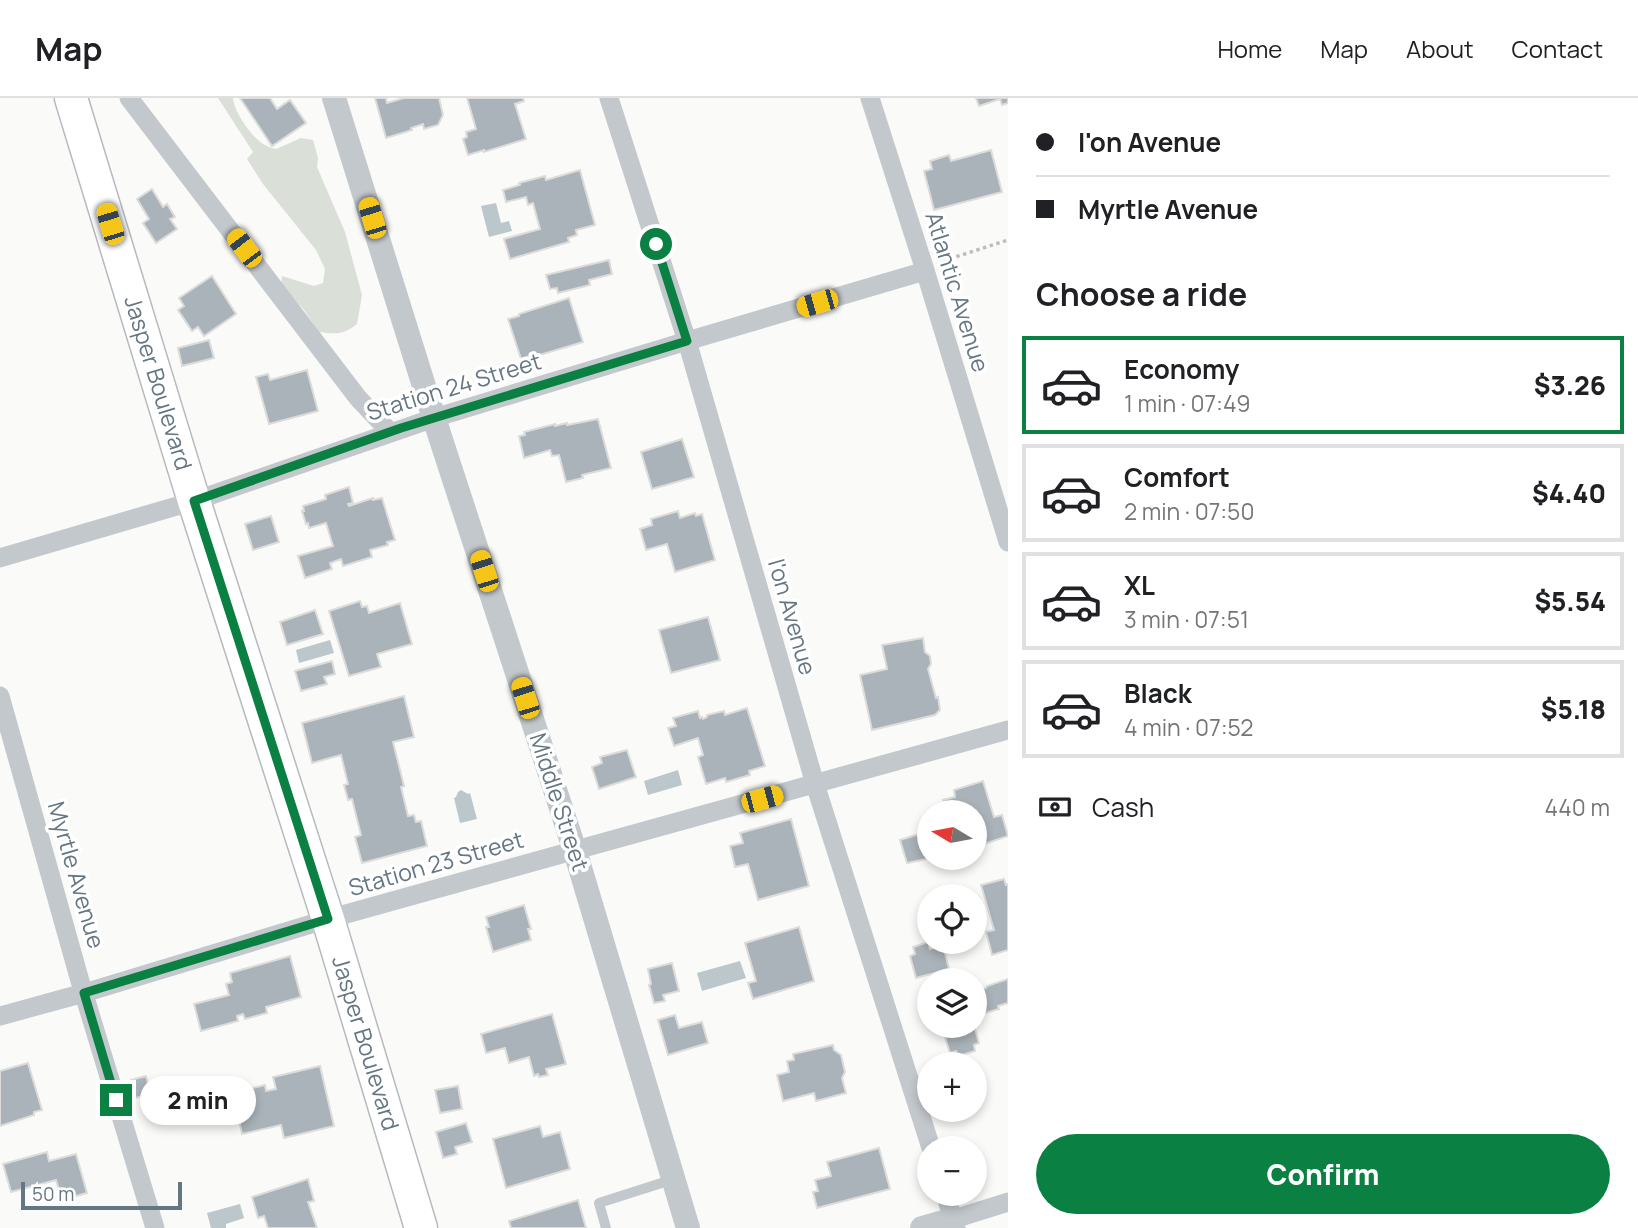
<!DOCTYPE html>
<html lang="en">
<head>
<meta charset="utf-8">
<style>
	body { margin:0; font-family:Manrope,sans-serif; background:#f6f6f6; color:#202124; height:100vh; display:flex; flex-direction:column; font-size:26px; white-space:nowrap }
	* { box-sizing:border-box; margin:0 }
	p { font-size:23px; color:#757577 }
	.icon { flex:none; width:38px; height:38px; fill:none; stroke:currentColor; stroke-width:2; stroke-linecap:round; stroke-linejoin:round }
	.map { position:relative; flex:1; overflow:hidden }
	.panel { display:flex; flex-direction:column; background:#fff; width:630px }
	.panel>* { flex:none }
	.banner { display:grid; align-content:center; height:154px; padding:0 28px; background:#fff }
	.needle { width:46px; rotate:280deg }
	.fabs { position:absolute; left:917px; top:702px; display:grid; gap:14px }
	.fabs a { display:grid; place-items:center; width:70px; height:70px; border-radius:50%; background:#fff; box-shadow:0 4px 10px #0003; font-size:35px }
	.scale { position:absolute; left:21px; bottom:18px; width:161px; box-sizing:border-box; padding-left:7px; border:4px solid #657683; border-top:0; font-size:19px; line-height:24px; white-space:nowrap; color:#657683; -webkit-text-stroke:5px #fff; paint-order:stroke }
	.end { position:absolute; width:32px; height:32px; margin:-16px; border:9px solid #0b8043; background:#fff; box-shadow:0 0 0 4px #fff }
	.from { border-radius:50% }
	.bubble { position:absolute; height:49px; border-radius:24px; background:#fff; box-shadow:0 4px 10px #0003; font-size:23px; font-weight:800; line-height:49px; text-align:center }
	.car { position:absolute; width:21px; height:42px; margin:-21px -10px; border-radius:9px; box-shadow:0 0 5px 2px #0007; background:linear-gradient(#f5c518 24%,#345 0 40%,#f5c518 0 76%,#345 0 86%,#f5c518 0) }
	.banner b { display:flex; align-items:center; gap:24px; height:66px; font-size:26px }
	.banner b+b { border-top:2px solid #e0e0e0 }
	.banner i { width:18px; height:18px; background:#202124 }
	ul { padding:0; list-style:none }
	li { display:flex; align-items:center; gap:21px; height:98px; margin:0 14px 10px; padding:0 14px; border:4px solid #e0e0e0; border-radius:0px }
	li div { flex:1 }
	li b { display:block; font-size:26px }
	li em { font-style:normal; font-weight:800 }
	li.selected { border-color:#0b8043 }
	li>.icon { width:63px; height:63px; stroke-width:1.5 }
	h2 { padding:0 28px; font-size:32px; line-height:84px }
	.pay { display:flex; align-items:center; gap:18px; height:77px; padding:0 28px; font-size:26px }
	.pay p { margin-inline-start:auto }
	.cta { display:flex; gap:14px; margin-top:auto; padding:14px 28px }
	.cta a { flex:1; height:80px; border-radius:42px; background:#0b8043; color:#fff; font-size:28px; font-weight:800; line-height:80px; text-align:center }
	header { display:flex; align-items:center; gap:42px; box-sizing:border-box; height:98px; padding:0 35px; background:#fff; border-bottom:2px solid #e0e0e0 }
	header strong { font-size:33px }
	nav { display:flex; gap:38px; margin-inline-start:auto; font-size:24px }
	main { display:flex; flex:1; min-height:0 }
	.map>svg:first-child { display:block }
	.green { fill:#dadfd7 }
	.water { fill:#bbc7cb }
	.building { fill:#aab3b9; stroke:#dcdcda; stroke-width:2 }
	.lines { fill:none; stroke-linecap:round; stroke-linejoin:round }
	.primary-casing { stroke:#b5babe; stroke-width:35 }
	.path { stroke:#bbbfc2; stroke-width:3.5; stroke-dasharray:3.5 3.5; stroke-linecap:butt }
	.service { stroke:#c3c8cc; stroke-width:10 }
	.minor { stroke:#c3c8cc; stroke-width:19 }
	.tertiary { stroke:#c3c8cc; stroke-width:24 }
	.primary { stroke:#fff; stroke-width:32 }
	.route { stroke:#0b8043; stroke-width:9 }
	.labels { text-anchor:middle; stroke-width:7; stroke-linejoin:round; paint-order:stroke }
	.street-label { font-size:23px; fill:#657683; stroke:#fff }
</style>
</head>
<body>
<header>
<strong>Map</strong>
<nav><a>Home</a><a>Map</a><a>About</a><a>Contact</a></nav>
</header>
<main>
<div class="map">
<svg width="1008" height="1130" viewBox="0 0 1008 1130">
	<rect width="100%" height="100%" fill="#fafaf8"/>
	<path class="green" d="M218 0H233C234 14 252 40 265 47 268 49 272 50 276 51L301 40 313 42 318 60 317 69 345 134 362 197 357 226C343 237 337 236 319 234L304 212 281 187 282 178 314 188 323 185 325 171 316 152 263 86 247 61 253 54Z"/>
	<g class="water">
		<path d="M496 105 501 125 509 123 512 133 489 139 481 108Z"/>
		<path d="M330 542 334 555 299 565 296 552Z"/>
		<path d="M678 672 682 687 648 697 644 683Z"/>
		<path d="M461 692 468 696 470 695 477 721 460 725 454 700 456 699 458 694Z"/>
		<path d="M740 863 746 880 702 893 697 875Z"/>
		<path d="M240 1106 244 1120 226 1126V1130H211L207 1115Z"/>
	</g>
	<g class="building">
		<path d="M240 0H270L277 11 290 2 306 25 272 48Z"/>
		<path d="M375 0H386L387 5 404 0H439L443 17 438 27 424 31 423 26 411 30 412 32 386 40Z"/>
		<path d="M467 0H523L524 3 515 6 526 41 484 54V52L468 57 463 41 467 39 466 34 476 31Z"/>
		<path d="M976 0H1008V5L1002 7 1000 1 979 8Z"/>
		<path d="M991 52 1002 94 934 112 924 73 932 71 930 63 949 57 951 63Z"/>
		<path d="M580 72 595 127 576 132 577 137 568 140 569 144 510 161 504 141 540 131 533 105 528 107 526 99 506 104 503 92 520 87 519 85 545 78 546 82Z"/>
		<path d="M152 91 163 109 167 106 175 119 170 121 177 131 156 145 143 125 149 121 137 101Z"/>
		<path d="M609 162 612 176 589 182 590 187 558 195 557 190 550 191 546 177Z"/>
		<path d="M212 178 236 216 204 238 198 229 192 233 178 212 184 208 179 200Z"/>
		<path d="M569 200 583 244 533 259V257L521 261 508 221 519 218V216Z"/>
		<path d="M209 242 214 260 182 268 178 250Z"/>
		<path d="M307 272 318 313 269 326 256 279 268 276 270 282Z"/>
		<path d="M598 321 611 370 582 377 583 380 566 384 559 357 552 358 550 352 524 360 519 338 525 337 524 334 555 326V328L567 325V327Z"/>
		<path d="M682 341 694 379 652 391 641 354Z"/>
		<path d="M349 389 353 405 348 406 349 408 373 400V402L382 400 395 442 387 444 388 447 370 452 372 459 343 468 341 461 330 465 332 471 305 480 298 458 333 448 326 425 309 430 308 425 306 426 302 413H304L303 408 326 401 325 397Z"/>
		<path d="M678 413 680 420 695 415 696 418 702 416 715 462 675 474 667 446 646 452 640 431 652 427 651 421Z"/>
		<path d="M271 418 279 444 253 452 245 426Z"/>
		<path d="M360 503 362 509 367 508 369 515 400 505 412 546 377 556 381 569 349 578 329 513Z"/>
		<path d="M315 512 323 536 287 547 280 524Z"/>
		<path d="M708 519 720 562 671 575 659 532Z"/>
		<path d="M923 540 925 554 930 558 931 566 928 571 936 600 938 599 940 612 935 617 872 632 860 577 887 571 882 547Z"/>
		<path d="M332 563 335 576 324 579 327 586 301 593 295 573Z"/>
		<path d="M404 598 414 639 393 644 404 688 401 689 408 718 414 717 416 724 421 723 427 748 362 765 355 739 361 737 352 701 348 702 344 687 348 686 341 657 312 665 302 625Z"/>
		<path d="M747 610 765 668 749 673 750 677 726 684 725 680 706 686 698 659 703 657 698 640 674 648 668 630 676 628 673 620 698 613 700 620 702 619 703 621 707 619V617L724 613 725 617Z"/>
		<path d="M627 652 636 679 599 691 592 669 602 665 600 659Z"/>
		<path d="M983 683 994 719 1002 717 1008 738 975 749V714H946L943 702 955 699 954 692Z"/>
		<path d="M791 721 809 788 758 802 748 766 735 769 730 748 743 745 740 735Z"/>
		<path d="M919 736 920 742 929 739V760H931L907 765 900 742Z"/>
		<path d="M1004 781 1006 787 1008 786V852L992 857 986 834 994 832 981 787Z"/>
		<path d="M524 807 531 831H528L531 842 493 854 486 829H489L486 819Z"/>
		<path d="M799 829 814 883 753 901 748 885 756 883 745 845Z"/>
		<path d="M928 844 930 851 943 847 949 871 916 880 910 858 915 856 913 849Z"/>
		<path d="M290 858 301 899 266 909 267 915 245 921 243 916 237 918 238 923 201 933 194 906 229 897 226 886 232 884 230 875Z"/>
		<path d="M672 865 679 893 663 897 665 903 654 905 649 887 651 886 648 871Z"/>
		<path d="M1008 881V905L998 908 999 911 975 918V893L986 890 987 888Z"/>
		<path d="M552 916 566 966 546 971 548 977 539 979 538 976 534 978 529 959 509 965 505 950 486 955 481 936Z"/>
		<path d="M675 917 679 930 702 924 708 945 668 957 658 922Z"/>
		<path d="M948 928H968L969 932 975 931 979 945 974 947 975 953 958 958 956 953 950 955 945 939 951 938Z"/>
		<path d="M833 947 834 952 841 957 845 974 842 980 846 995 816 1003 814 995 783 1003 777 977 789 974 787 963 794 962 793 956Z"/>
		<path d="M28 965 42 1012 34 1014V1017L0 1028V973Z"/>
		<path d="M320 968 334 1028 284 1040 281 1027 242 1036 235 1004 238 1003 236 994 265 987 266 993 276 991 273 979Z"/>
		<path d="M146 978 151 996 135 1000 131 982Z"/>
		<path d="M458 988 462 1011 440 1015 435 992Z"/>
		<path d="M466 1025 472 1044 455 1049 457 1056 443 1060 436 1034Z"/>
		<path d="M540 1028 543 1039 560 1034 570 1071 506 1090 493 1041Z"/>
		<path d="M879 1050 890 1091 817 1110 813 1094 818 1093 815 1082 831 1078 827 1064Z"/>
		<path d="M47 1054 49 1063 76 1056 87 1095 62 1102 56 1082 11 1094 3 1066Z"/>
		<path d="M308 1081 314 1103 308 1104 317 1130H268L264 1118 258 1120 252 1099Z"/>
		<path d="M578 1102 586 1130H511L509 1123Z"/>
	</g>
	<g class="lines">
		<defs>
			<g id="primary">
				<path id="s1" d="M71 0 194 403 328 821 421 1130"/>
			</g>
		</defs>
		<use href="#primary" class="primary-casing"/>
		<path class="path" d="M943 163 1008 142"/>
		<path class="service" d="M606 1130 599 1105 674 1081"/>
		<g class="minor">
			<path d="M129 0 358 300 390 334"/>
			<path d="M609 0 687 243 815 686 931 1050"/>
			<path d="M870 0 924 169 1008 444"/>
			<path d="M0 460 194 403 434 320 687 243 925 173"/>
			<path d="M0 598 80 883 155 1130"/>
			<path d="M0 918 84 895 328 821 1008 632"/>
			<path d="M945 1096 956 1130"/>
			<path d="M954 1121 1008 1104"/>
		</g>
		<g class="tertiary">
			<path d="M334 0 434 320 575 753 688 1130"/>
			<path d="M922 1130 954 1121"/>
		</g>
		<use href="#primary" class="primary"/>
	</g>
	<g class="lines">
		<path class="route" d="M116 1002 84 895 328 821 194 403 401 330 687 243 656 146"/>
	</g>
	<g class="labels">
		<g class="street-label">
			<text transform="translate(957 194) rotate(73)" y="8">Atlantic Avenue</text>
			<text dy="8" stroke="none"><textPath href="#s1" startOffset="298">Jasper Boulevard</textPath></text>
			<text transform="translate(454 289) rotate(-17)" y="8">Station 24 Street</text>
			<text transform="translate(792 519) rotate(74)" y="8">I'on Avenue</text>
			<text transform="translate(559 704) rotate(72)" y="8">Middle Street</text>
			<text transform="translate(436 766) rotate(-16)" y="8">Station 23 Street</text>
			<text transform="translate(76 777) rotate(74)" y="8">Myrtle Avenue</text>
			<text dy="8" stroke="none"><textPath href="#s1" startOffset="990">Jasper Boulevard</textPath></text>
		</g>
	</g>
</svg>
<div class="fabs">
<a><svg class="needle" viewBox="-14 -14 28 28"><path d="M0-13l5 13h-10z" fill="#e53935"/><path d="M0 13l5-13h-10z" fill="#757577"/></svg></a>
<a><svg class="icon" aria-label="locate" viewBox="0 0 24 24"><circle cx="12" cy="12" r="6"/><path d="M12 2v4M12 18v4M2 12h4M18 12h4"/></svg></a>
<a><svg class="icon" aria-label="layers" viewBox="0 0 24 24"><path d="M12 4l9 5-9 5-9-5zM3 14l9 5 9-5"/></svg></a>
<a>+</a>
<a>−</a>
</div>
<div class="scale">50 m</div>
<i class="end from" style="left:656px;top:146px"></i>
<i class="end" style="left:116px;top:1002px"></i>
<div class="bubble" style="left:140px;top:978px;width:116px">2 min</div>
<i class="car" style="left:372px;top:120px;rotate:343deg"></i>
<i class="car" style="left:110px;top:126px;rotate:343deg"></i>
<i class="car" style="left:244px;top:150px;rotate:323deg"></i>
<i class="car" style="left:817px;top:205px;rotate:254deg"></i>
<i class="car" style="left:484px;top:473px;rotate:342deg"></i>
<i class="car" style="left:525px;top:600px;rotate:342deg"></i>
<i class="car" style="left:762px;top:701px;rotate:75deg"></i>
</div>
<section class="panel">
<div class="banner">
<b><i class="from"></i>I'on Avenue</b>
<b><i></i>Myrtle Avenue</b>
</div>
<h2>Choose a ride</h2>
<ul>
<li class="selected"><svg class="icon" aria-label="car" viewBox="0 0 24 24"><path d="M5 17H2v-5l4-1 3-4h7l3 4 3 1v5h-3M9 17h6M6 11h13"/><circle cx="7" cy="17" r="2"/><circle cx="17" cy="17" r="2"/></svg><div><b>Economy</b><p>1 min · 07:49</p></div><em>$3.26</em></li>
<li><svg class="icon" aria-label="car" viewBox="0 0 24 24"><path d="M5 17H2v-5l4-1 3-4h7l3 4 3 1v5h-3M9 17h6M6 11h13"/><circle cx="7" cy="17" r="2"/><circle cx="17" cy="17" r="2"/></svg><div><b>Comfort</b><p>2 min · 07:50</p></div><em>$4.40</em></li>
<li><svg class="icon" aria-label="car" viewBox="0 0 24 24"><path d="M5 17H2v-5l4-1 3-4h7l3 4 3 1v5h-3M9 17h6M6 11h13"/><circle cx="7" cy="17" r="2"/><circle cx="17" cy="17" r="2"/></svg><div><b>XL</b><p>3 min · 07:51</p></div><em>$5.54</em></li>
<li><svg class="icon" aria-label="car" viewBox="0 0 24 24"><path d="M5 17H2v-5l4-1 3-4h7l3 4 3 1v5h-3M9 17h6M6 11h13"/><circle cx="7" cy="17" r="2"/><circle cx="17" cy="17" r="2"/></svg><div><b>Black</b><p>4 min · 07:52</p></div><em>$5.18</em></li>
</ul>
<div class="pay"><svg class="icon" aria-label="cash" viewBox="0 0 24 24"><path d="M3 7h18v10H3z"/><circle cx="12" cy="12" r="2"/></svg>Cash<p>440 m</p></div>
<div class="cta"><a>Confirm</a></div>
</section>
</main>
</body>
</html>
